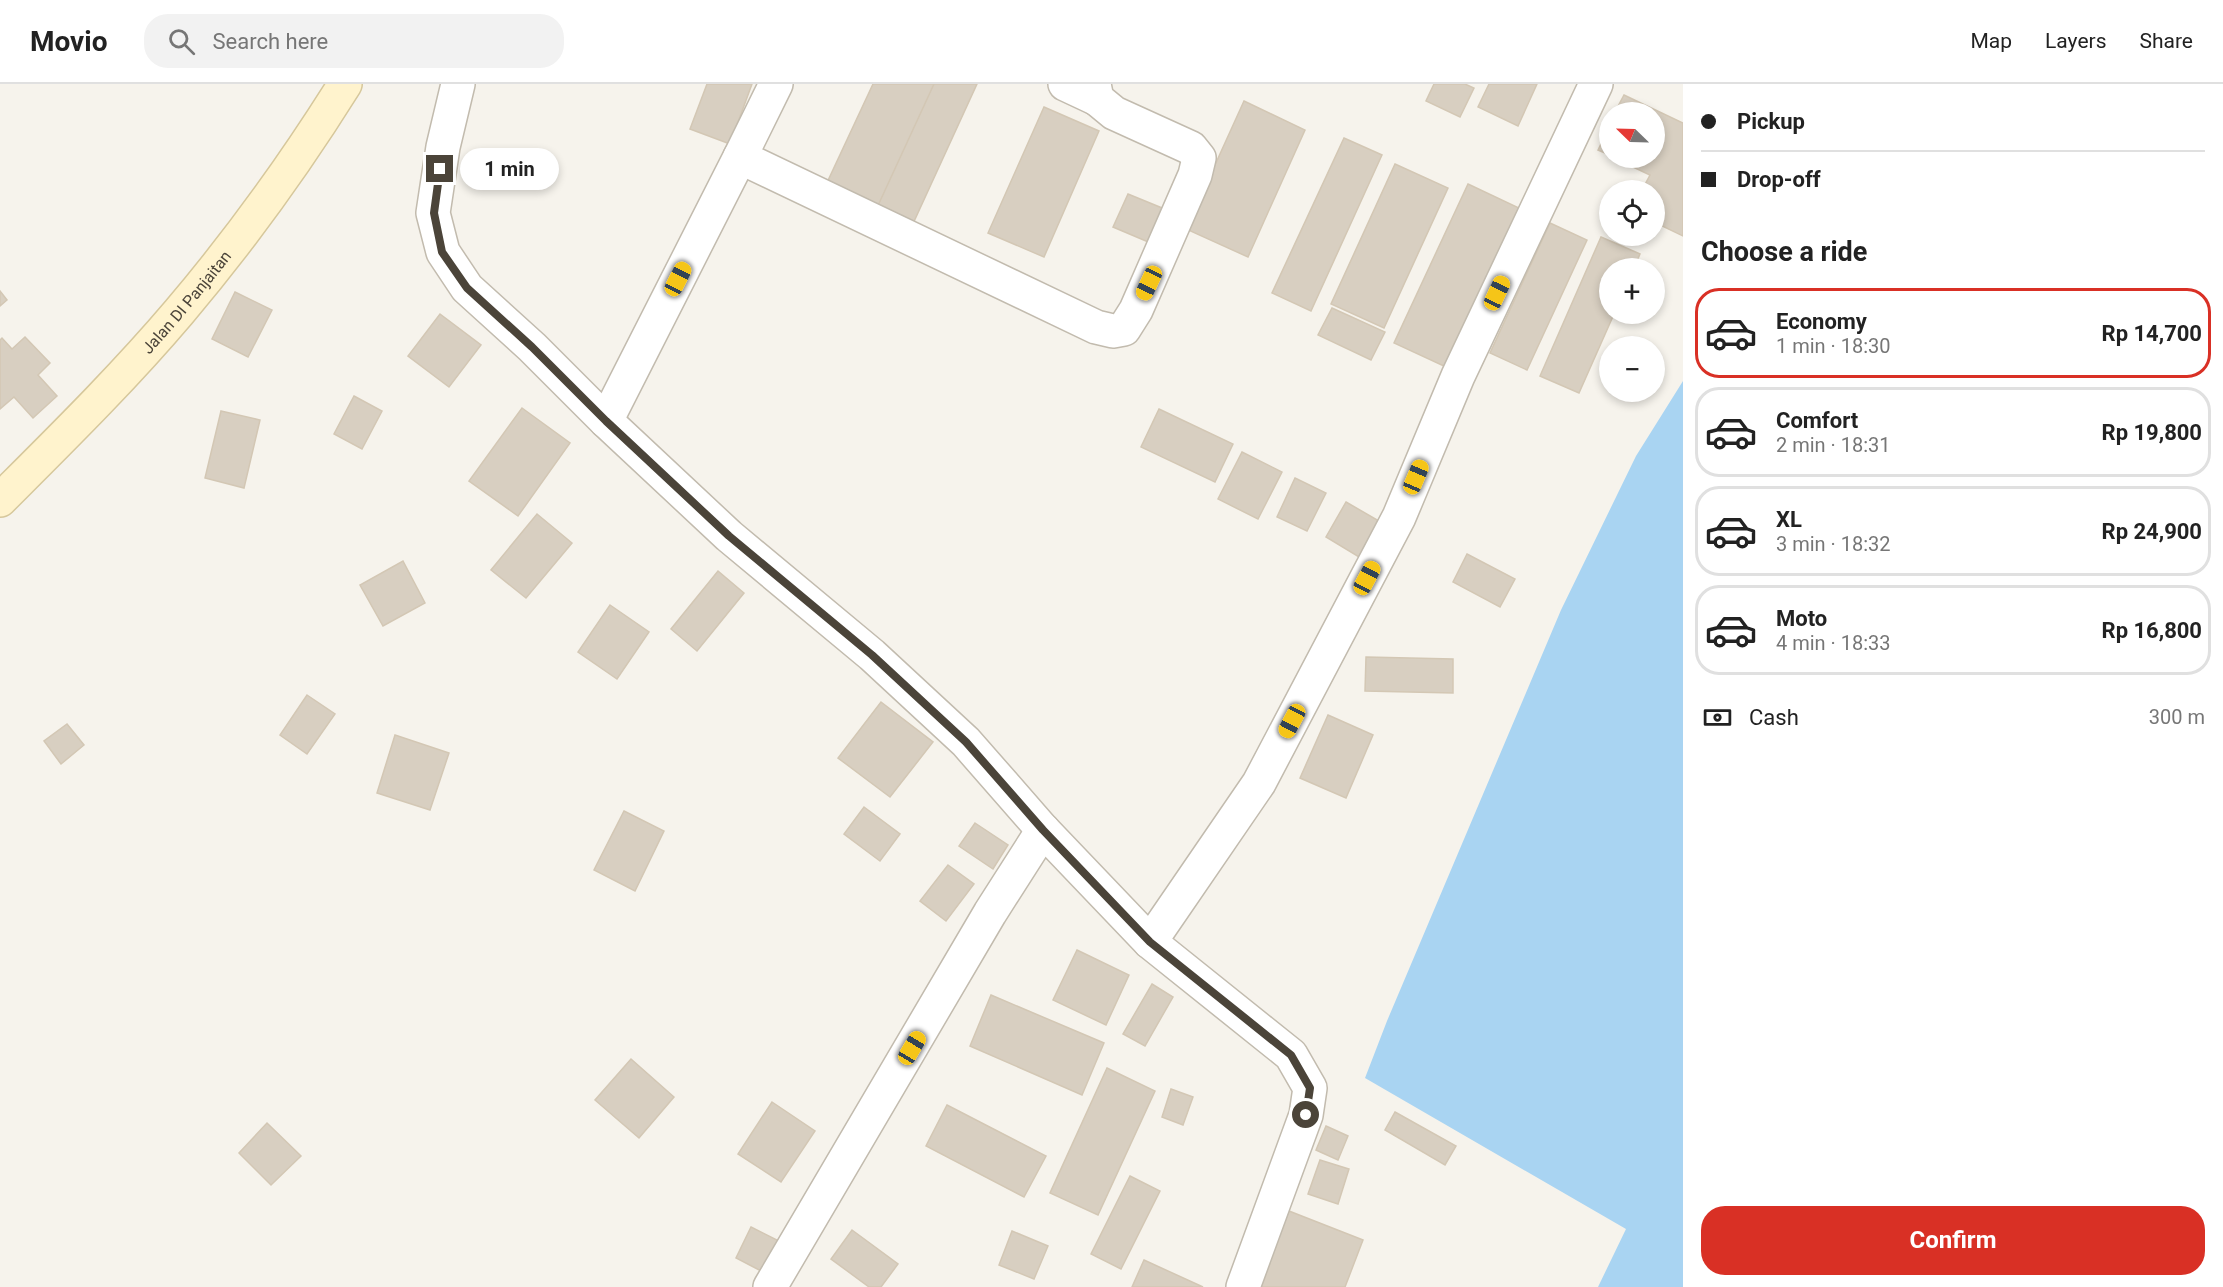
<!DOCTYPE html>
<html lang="en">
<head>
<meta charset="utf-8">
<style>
	body { margin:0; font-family:Roboto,sans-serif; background:#f2f2f2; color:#222; height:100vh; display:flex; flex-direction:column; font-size:22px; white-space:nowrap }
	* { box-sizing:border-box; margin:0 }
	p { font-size:20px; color:#767676 }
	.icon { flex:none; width:33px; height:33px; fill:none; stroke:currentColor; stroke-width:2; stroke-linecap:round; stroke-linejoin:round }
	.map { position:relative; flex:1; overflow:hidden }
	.side { display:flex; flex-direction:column; background:#fff; width:540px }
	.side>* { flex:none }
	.top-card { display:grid; align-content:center; height:132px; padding:0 18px; background:#fff }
	.needle { width:39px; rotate:293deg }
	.controls { position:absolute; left:1599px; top:18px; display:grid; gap:12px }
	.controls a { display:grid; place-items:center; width:66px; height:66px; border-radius:50%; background:#fff; box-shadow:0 3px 9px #0003; font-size:30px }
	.end { position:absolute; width:27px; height:27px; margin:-14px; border:8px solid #4b4439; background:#fff; box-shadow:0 0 0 3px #fff }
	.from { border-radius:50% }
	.bubble { position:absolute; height:42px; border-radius:21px; background:#fff; box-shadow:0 3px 9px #0003; font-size:20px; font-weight:700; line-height:42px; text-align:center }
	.car { position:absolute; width:18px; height:36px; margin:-18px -9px; border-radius:8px; box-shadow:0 0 4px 2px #0007; background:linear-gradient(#f5c518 24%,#345 0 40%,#f5c518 0 76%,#345 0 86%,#f5c518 0) }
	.top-card b { display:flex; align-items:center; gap:21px; height:57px; font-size:22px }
	.top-card b+b { border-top:2px solid #e0e0e0 }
	.top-card i { width:15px; height:15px; background:#222 }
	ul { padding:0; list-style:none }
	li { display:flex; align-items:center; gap:18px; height:90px; margin:0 12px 9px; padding:0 6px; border:3px solid #e0e0e0; border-radius:24px }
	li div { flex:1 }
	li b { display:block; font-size:22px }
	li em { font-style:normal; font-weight:700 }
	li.on { border-color:#d93025 }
	li>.icon { width:54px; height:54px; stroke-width:1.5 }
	h2 { padding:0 18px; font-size:27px; line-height:72px }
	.pay { display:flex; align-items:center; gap:15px; height:66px; padding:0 18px; font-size:22px }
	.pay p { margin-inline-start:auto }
	.cta { display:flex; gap:12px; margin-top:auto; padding:12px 18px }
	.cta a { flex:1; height:69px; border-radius:24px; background:#d93025; color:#fff; font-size:24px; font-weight:700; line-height:69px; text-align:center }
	header { display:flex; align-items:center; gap:36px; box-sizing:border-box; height:84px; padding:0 30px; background:#fff; border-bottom:2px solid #e0e0e0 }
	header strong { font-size:28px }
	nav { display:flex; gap:33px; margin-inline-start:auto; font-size:21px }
	.search { width:420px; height:54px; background:#f2f2f2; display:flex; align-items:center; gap:15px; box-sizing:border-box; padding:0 21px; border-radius:24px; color:#767676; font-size:22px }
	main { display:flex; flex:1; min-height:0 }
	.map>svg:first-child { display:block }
	.water { fill:#a9d4f2 }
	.building { fill:#d8cfc1; stroke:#d3c7b4; stroke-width:1.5 }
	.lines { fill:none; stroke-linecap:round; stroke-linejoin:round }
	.street-casing { stroke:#c2bbae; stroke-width:36 }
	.secondary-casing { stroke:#d6c79b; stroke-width:36 }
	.street { stroke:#fff; stroke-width:33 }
	.secondary { stroke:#fff3cd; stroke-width:33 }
	.route { stroke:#4b4439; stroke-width:8 }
	.labels { text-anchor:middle; stroke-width:4.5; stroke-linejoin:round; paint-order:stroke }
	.street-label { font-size:16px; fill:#4b4439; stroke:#fff }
</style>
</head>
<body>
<header>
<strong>Movio</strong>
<div class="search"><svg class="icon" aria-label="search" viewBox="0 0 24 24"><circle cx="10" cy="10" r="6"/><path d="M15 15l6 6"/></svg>Search here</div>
<nav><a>Map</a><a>Layers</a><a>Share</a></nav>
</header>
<main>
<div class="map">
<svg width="1683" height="1203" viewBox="0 0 1683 1203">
	<rect width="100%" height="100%" fill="#f6f3ec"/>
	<path class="water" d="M1683 297V1203H1598L1626 1145 1365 994 1387 937 1561 526 1636 372Z"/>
	<g class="building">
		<path d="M707 0H752L730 60 690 45Z"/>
		<path d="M873 0H935L876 127 825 103Z"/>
		<path d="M934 0H977L911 144 875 128Z"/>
		<path d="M1434 0H1465L1474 4 1460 33 1426 17Z"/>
		<path d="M1489 0H1537L1518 42 1478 23Z"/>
		<path d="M1624 11 1683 39V152L1654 138V106H1642L1650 91 1614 74H1654V28H1615Z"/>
		<path d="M1244 17 1305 46 1248 173 1186 145Z"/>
		<path d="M1044 23 1099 47 1044 173 988 149Z"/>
		<path d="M1610 41V71L1598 66Z"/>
		<path d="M1344 54 1382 71 1311 227 1272 209Z"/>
		<path d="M1395 80 1448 104 1384 244 1331 220Z"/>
		<path d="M1468 100 1519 124 1446 283 1394 259Z"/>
		<path d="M1128 110 1167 126 1153 160 1113 143Z"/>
		<path d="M1550 139 1587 156 1527 286 1490 269Z"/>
		<path d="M1601 153 1640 170 1634 184H1610V230H1614L1579 309 1540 292Z"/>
		<path d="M0 207 7 216 0 222Z"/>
		<path d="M235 208 272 226 248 273 212 255Z"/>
		<path d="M1332 224 1385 248 1371 276 1318 251Z"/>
		<path d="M440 230 481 261 449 303 408 272Z"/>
		<path d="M25 253 50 279 38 291 57 312 33 334 14 313 0 325V256L2 254 12 265Z"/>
		<path d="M354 312 382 327 362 365 334 350Z"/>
		<path d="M522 324 570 359 518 432 469 397Z"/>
		<path d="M1159 325 1233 360 1215 398 1141 363Z"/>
		<path d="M221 327 260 336 244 404 205 394Z"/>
		<path d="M1242 368 1282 388 1258 435 1218 415Z"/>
		<path d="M1295 394 1326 409 1307 447 1277 433Z"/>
		<path d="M1346 418 1379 437 1359 473 1326 453Z"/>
		<path d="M537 430 572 459 526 514 491 486Z"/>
		<path d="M1467 470 1515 495 1500 523 1453 498Z"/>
		<path d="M403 477 425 519 383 542 360 501Z"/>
		<path d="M718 487 744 509 697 567 671 545Z"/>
		<path d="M610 521 649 548 617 595 578 568Z"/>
		<path d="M1366 573 1453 575V609L1365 607Z"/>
		<path d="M307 611 335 630 307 670 280 651Z"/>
		<path d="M881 618 933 658 890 713 838 674Z"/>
		<path d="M1328 631 1373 651 1346 714 1300 694Z"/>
		<path d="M67 640 84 661 61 680 44 657Z"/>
		<path d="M395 651 449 669 430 726 377 709Z"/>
		<path d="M864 723 900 750 880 777 844 750Z"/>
		<path d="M624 727 664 747 635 807 594 786Z"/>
		<path d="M975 739 1008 761 993 785 959 762Z"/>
		<path d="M948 781 974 800 946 837 920 817Z"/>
		<path d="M1077 866 1129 891 1106 941 1053 916Z"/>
		<path d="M1152 900 1173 913 1145 962 1123 950Z"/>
		<path d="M991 911 1104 959 1082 1011 970 962Z"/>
		<path d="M631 975 674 1013 639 1054 595 1016Z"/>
		<path d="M1107 984 1155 1007 1098 1131 1050 1109Z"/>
		<path d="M1171 1005 1193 1013 1183 1041 1162 1033Z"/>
		<path d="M772 1018 815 1047 781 1098 738 1070Z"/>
		<path d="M947 1021 1046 1072 1024 1113 926 1062Z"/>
		<path d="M1395 1028 1456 1062 1445 1081 1385 1046Z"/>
		<path d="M267 1039 301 1072 271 1101 239 1069Z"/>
		<path d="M1326 1042 1348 1052 1338 1076 1316 1066Z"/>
		<path d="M1320 1076 1349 1085 1338 1120 1308 1110Z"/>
		<path d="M1130 1092 1160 1107 1121 1185 1091 1170Z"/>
		<path d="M1289 1127 1363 1156 1345 1203H1259Z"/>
		<path d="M751 1143 779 1157 763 1188 736 1174Z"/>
		<path d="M852 1146 898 1180 881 1203H869L831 1175Z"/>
		<path d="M1012 1147 1048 1162 1034 1195 999 1181Z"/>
		<path d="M1144 1176 1203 1203H1132Z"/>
	</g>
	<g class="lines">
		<defs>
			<g id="street">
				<path d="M458 0 443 63 433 129 443 168 467 204 532 263 606 337 729 452 872 571 966 658 1043 746 1150 858 1291 971 1310 1004 1306 1031 1243 1203"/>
				<path d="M776 0 740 73 1096 243 1113 247 1124 245 1136 226 1195 91 1199 74 1191 64 1114 29 1097 15 1094 0"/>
				<path d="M1065 0 1097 15"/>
				<path d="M606 337 740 73"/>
				<path d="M1150 858 1259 699 1399 433 1458 292 1596 0"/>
				<path d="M770 1203 990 829 1043 746"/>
			</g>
			<g id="secondary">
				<path id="s1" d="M0 416C61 355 123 294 179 228 240 156 295 80 345 0"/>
			</g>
		</defs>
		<use href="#street" class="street-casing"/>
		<use href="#secondary" class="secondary-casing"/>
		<use href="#street" class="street"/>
		<use href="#secondary" class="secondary"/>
	</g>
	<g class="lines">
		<path class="route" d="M440 85 434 129 442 168 467 204 532 263 606 337 729 452 872 571 966 658 1043 746 1150 858 1291 971 1310 1004 1306 1031"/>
	</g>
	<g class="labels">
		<g class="street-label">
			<text dy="6" stroke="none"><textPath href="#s1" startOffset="272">Jalan DI Panjaitan</textPath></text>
		</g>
	</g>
</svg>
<div class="controls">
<a><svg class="needle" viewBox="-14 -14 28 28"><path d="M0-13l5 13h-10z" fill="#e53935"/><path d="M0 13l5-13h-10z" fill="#767676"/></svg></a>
<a><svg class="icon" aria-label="locate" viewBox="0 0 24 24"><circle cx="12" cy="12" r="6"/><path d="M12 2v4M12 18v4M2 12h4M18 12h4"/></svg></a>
<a>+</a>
<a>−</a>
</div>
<i class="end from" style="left:1306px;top:1031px"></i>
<i class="end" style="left:440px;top:85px"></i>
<div class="bubble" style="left:460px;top:64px;width:99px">1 min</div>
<i class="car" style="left:678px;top:195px;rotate:27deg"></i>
<i class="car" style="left:1149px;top:199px;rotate:205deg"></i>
<i class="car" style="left:1497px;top:209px;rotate:25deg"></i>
<i class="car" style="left:1416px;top:393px;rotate:23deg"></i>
<i class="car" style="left:1367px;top:494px;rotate:28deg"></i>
<i class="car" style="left:1292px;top:637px;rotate:208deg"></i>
<i class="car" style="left:912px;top:964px;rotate:31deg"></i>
</div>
<section class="side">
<div class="top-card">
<b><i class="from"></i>Pickup</b>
<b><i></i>Drop-off</b>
</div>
<h2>Choose a ride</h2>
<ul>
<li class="on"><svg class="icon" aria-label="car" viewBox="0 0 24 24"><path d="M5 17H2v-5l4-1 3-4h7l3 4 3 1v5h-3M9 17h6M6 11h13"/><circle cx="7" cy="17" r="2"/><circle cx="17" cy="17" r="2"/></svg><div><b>Economy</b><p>1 min · 18:30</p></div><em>Rp 14,700</em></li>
<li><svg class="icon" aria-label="car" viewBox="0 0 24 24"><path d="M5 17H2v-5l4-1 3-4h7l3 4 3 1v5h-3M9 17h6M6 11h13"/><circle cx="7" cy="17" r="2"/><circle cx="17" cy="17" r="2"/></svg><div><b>Comfort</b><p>2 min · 18:31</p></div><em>Rp 19,800</em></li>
<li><svg class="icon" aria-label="car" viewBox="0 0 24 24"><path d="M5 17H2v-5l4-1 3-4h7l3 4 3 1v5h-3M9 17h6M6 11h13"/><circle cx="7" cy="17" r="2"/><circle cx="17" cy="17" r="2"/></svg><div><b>XL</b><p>3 min · 18:32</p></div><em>Rp 24,900</em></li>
<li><svg class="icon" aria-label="car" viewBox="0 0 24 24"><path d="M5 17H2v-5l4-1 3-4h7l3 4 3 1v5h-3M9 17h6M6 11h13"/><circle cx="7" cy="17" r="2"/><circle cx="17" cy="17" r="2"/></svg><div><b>Moto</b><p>4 min · 18:33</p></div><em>Rp 16,800</em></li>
</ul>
<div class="pay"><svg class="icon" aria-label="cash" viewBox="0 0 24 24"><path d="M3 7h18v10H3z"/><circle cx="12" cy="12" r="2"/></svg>Cash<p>300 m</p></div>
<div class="cta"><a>Confirm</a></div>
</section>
</main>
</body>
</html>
